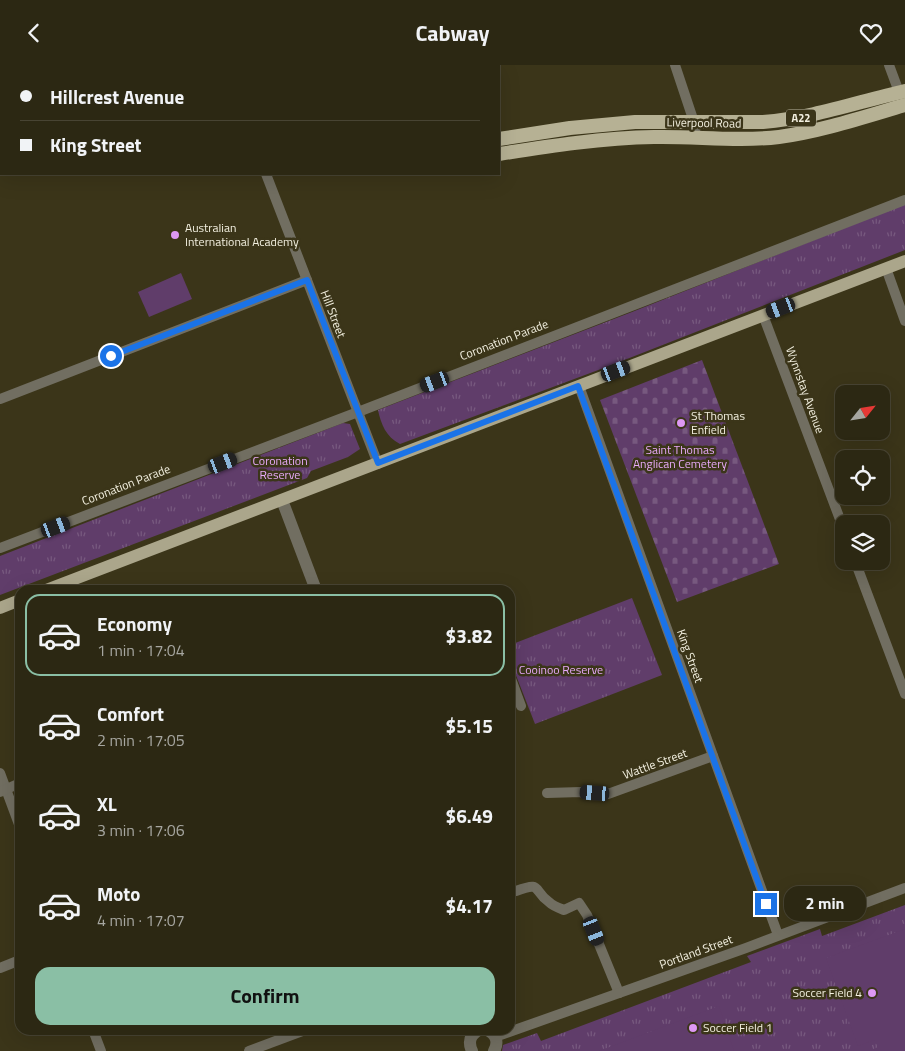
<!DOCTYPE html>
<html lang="en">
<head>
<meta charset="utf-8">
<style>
	body { margin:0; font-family:"Titillium Web",sans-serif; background:#34301c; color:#f1f3f6; height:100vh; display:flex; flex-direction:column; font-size:19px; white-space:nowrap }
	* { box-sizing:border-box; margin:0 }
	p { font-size:16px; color:#a6a6a0 }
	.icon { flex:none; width:28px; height:28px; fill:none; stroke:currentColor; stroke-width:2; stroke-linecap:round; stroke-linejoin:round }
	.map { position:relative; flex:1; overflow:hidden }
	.side { position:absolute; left:15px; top:520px; width:500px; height:450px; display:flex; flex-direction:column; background:#2c2813; border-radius:15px; box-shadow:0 5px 20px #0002,0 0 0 1px #484433 }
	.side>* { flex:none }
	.banner { position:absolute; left:0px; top:0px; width:500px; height:110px; box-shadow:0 5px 20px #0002,0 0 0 1px #484433; display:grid; align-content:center; height:110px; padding:0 20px; background:#2c2813 }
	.needle { width:32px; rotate:60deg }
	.fabs { position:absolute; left:835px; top:320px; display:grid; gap:10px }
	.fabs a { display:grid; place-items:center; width:55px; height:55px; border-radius:10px; background:#2c2813; box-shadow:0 5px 20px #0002,0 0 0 1px #484433; font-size:25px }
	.end { position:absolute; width:22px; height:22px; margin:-11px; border:6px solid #1a73e8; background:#fff; box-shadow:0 0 0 2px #fff }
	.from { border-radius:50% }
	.bubble { position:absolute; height:35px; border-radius:15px; background:#2c2813; box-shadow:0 5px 20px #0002,0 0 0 1px #484433; font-size:16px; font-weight:700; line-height:35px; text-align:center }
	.car { position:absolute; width:15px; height:30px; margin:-15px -8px; border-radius:6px; box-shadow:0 0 4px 1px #0007; background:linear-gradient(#222 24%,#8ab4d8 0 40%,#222 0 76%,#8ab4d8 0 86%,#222 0) }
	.banner b { display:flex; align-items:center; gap:18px; height:48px; font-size:19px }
	.banner b+b { border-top:1px solid #484433 }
	.banner i { width:12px; height:12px; background:#f1f3f6 }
	ul { padding:9px 0 0; list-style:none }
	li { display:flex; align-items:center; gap:15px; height:82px; margin:0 10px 8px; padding:0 10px; border:2px solid transparent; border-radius:15px }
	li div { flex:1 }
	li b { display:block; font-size:19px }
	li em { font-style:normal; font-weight:700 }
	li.current { border-color:#8abfa5 }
	li>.icon { width:45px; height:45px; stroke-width:1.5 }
	.button { display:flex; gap:10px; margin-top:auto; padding:10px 20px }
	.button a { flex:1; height:58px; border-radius:15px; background:#8abfa5; color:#111; font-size:20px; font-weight:700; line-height:58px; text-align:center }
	header { display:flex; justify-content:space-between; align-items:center; height:65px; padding:0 20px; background:#2c2813; font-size:22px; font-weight:700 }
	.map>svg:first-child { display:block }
	.grass { fill:url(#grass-tufts) }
	.cemetery { fill:url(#cemetery-stones) }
	.pitch { fill:#603d6a }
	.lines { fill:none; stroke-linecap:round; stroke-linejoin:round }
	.minor { stroke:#716e61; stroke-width:10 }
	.tertiary { stroke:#716e61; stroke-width:12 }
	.primary { stroke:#aba68b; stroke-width:12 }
	.trunk { stroke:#b6b194; stroke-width:14 }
	.route { stroke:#1a73e8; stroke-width:6 }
	.poi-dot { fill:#dd98f3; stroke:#3b3519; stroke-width:2 }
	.labels { text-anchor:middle; stroke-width:5; stroke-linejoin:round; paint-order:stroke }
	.shield { fill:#3b3519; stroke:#bcb8a4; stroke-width:1 }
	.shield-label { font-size:11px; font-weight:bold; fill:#f3f0e0 }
	.street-label { font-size:12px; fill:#f3f0e0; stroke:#3b3519 }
	.poi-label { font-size:12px; fill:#f3f0e0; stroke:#3b3519; text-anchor:start }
	.park-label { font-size:12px; fill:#e7aaf9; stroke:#3b3519 }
</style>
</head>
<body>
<header><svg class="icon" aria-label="back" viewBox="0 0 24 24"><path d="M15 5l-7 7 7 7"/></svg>Cabway<svg class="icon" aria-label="heart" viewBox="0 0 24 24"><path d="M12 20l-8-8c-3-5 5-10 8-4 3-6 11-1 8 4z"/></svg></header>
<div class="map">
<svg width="905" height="986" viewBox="0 0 905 986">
	<defs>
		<pattern id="grass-tufts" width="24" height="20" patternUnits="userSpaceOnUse" patternTransform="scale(1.25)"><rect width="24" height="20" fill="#603d6a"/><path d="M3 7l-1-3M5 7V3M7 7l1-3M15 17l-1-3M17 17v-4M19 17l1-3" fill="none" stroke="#77597f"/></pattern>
		<pattern id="cemetery-stones" width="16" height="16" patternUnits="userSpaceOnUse" patternTransform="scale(1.25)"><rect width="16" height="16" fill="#603d6a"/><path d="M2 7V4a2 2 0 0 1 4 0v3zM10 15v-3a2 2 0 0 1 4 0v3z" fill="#77597f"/></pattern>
	</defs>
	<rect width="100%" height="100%" fill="#3b3519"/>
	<g class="grass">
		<path d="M905 139V185L609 301 400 379C386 372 381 359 378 345L632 247Z"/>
		<path d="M343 358 350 359 360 384 348 392 311 406 307 413 0 530V491Z"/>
		<path d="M632 533 662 610 535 659 510 595V580Z"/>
		<path d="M905 840V986H502L503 980 537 968 541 976 751 897 747 891 820 864 822 871Z"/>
	</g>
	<path class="cemetery" d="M702 295 779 499 677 537 600 335Z"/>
	<g class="pitch">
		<path d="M181 208 192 234 149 252 138 227Z"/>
		<path d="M905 864V986H870L878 982 874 975 858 981 826 893Z"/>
		<path d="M719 941 734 986H599Z"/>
	</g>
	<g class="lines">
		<g class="minor">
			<path d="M675 0 696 63"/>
			<path d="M889 0 899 27"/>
			<path d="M266 109 378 399"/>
			<path d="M886 203 905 256"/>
			<path d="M763 250 844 465"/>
			<path d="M579 321 778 870"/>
			<path d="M0 334 307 215"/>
			<path d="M0 483 358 347 905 135"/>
			<path d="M855 496 905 629"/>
			<path d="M510 611 521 641"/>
			<path d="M0 708 20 762"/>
			<path d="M0 727 20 718"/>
			<path d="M547 728 581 727 608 729 713 691"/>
			<path d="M516 826C543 816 532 825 549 837 553 841 559 843 564 845L579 838 587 850 619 928"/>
			<path d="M0 903 20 895"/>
			<path d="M93 965 101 986"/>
			<path d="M495 972 746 883 905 823"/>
			<path d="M249 986 305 965"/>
		</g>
		<g class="tertiary">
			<path d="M282 435 316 525"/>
			<path d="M487 965C496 969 499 977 494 986"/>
			<path d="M472 986C468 977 470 970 479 965"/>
		</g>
		<g class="primary">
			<path d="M46 525 905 196"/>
			<path d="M0 543 20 535"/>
		</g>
		<g class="trunk">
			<path d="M101 0 102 1"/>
			<path d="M118 0 119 1"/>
			<path d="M499 74 570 63 635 57H763C813 53 857 37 905 26"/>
			<path d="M499 89C550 81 602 73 654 72 696 71 737 77 779 72 822 66 864 52 905 40"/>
		</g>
	</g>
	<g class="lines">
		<path class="route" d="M111 291 307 215 378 398 578 321 766 839"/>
	</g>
	<g class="poi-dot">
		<circle cx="175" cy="170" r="5"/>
		<circle cx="681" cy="358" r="5"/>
		<circle cx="872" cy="928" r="5"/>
		<circle cx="693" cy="963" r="5"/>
	</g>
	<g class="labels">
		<rect class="shield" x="786" y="44.5" width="30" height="17" rx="4"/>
		<g class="shield-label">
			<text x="801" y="57">A22</text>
		</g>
		<g class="street-label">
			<text transform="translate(704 58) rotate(1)" y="4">Liverpool Road</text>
			<text transform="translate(333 249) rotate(69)" y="4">Hill Street</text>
			<text transform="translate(504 275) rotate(-21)" y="4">Coronation Parade</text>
			<text transform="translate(805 325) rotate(70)" y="4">Wynnstay Avenue</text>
			<text transform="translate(126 420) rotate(-21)" y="4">Coronation Parade</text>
			<text transform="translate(690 591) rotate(70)" y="4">King Street</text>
			<text transform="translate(655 699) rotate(-20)" y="4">Wattle Street</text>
			<text transform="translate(696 887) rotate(-20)" y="4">Portland Street</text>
		</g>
		<g class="poi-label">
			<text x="185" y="167">Australian<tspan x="185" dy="14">International Academy</tspan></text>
			<text x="691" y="355">St Thomas<tspan x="691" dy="14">Enfield</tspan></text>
			<text x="862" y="932" text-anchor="end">Soccer Field 4</text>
			<text x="703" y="967">Soccer Field 1</text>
		</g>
		<g class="park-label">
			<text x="680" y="389">Saint Thomas<tspan x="680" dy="14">Anglican Cemetery</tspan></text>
			<text x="280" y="400">Coronation<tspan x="280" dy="14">Reserve</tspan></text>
			<text x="561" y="609">Cooinoo Reserve</text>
		</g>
	</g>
</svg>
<div class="fabs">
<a><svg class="needle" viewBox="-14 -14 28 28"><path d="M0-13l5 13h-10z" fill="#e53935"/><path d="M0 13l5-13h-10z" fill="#a6a6a0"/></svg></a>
<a><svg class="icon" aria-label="locate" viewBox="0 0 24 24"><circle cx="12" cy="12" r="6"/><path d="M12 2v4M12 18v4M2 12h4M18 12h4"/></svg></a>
<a><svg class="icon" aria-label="layers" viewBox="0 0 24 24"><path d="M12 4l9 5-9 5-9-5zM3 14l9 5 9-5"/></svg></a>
</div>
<i class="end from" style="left:111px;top:291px"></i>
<i class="end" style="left:766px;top:839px"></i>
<div class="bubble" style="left:784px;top:821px;width:82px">2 min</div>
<i class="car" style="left:781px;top:243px;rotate:249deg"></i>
<i class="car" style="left:616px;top:306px;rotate:69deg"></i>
<i class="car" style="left:435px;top:317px;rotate:249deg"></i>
<i class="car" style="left:223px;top:398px;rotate:69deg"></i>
<i class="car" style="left:56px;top:462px;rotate:69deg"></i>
<i class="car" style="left:595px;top:728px;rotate:274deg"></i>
<i class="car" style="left:594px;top:866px;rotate:158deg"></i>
<div class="banner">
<b><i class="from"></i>Hillcrest Avenue</b>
<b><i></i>King Street</b>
</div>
<section class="side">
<ul>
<li class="current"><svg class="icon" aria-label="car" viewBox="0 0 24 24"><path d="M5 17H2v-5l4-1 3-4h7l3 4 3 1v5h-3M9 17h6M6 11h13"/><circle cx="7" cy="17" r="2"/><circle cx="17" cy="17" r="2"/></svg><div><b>Economy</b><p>1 min · 17:04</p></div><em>$3.82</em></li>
<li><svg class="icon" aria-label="car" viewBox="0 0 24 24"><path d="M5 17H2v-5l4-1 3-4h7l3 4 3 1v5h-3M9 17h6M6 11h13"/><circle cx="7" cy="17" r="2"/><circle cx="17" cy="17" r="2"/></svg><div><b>Comfort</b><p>2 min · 17:05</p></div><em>$5.15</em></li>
<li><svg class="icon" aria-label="car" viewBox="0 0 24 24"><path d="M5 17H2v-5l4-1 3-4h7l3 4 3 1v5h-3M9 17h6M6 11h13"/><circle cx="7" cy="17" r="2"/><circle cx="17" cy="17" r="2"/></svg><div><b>XL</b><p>3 min · 17:06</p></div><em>$6.49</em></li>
<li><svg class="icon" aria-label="car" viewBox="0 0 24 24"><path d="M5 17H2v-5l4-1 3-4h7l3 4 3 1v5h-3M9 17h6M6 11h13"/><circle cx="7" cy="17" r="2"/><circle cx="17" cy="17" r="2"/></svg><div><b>Moto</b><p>4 min · 17:07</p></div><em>$4.17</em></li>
</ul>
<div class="button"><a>Confirm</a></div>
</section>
</div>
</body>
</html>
